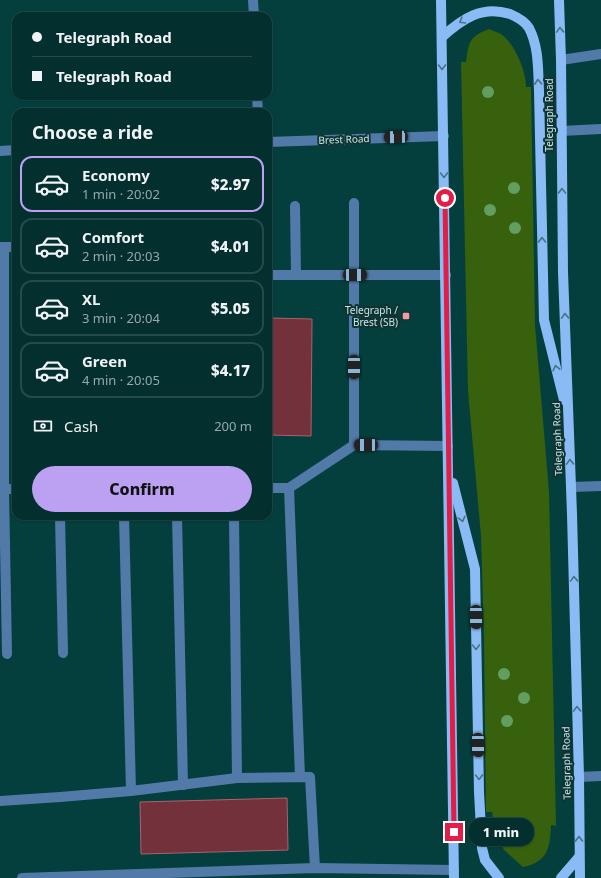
<!DOCTYPE html>
<html lang="en">
<head>
<meta charset="utf-8">
<style>
	body { margin:0; font-family:"Noto Sans",sans-serif; background:#113b3a; color:#f1f3f6; height:100vh; display:flex; flex-direction:column; font-size:15px; white-space:nowrap }
	* { box-sizing:border-box; margin:0 }
	p { font-size:13px; color:#97a9aa }
	.icon { flex:none; width:22px; height:22px; fill:none; stroke:currentColor; stroke-width:2; stroke-linecap:round; stroke-linejoin:round }
	.map { position:relative; flex:1; overflow:hidden }
	.side { position:absolute; left:12px; top:108px; width:260px; height:412px; display:flex; flex-direction:column; background:#032f2e; border-radius:12px; box-shadow:0 1px 3px #0004,0 0 0 1px #244a4a }
	.side>* { flex:none }
	.hud { position:absolute; left:12px; top:12px; width:260px; height:88px; border-radius:12px; box-shadow:0 1px 3px #0004,0 0 0 1px #244a4a; display:grid; align-content:center; height:88px; padding:0 20px; background:#032f2e }
	.end { position:absolute; width:18px; height:18px; margin:-9px; border:5px solid #e11d48; background:#fff; box-shadow:0 0 0 2px #fff }
	.from { border-radius:50% }
	.bubble { position:absolute; height:28px; border-radius:14px; background:#032f2e; box-shadow:0 1px 3px #0004,0 0 0 1px #244a4a; font-size:13px; font-weight:800; line-height:28px; text-align:center }
	.car { position:absolute; width:12px; height:24px; margin:-12px -6px; border-radius:5px; box-shadow:0 0 3px 1px #0007; background:linear-gradient(#222 24%,#8ab4d8 0 40%,#222 0 76%,#8ab4d8 0 86%,#222 0) }
	.hud b { display:flex; align-items:center; gap:14px; height:38px; font-size:15px }
	.hud b+b { border-top:1px solid #244a4a }
	.hud i { width:10px; height:10px; background:#f1f3f6 }
	ul { padding:0; list-style:none }
	li { display:flex; align-items:center; gap:12px; height:56px; margin:0 8px 6px; padding:0 12px; border:2px solid #244a4a; border-radius:12px }
	li div { flex:1 }
	li b { display:block; font-size:15px }
	li em { font-style:normal; font-weight:800 }
	li.active { border-color:#bca0f2 }
	li>.icon { width:36px; height:36px; stroke-width:1.5 }
	h2 { padding:0 20px; font-size:18px; line-height:48px }
	.pay { display:flex; align-items:center; gap:10px; height:44px; padding:0 20px; font-size:15px }
	.pay p { margin-inline-start:auto }
	.button { display:flex; gap:8px; margin-top:auto; padding:8px 20px }
	.button a { flex:1; height:46px; border-radius:24px; background:#bca0f2; color:#111; font-size:16px; font-weight:800; line-height:46px; text-align:center }
	.map>svg:first-child { display:block }
	.green { fill:#38610d }
	.building { fill:#72313b; stroke:#aa636b }
	.lines { fill:none; stroke-linecap:round; stroke-linejoin:round }
	.minor { stroke:#527aa8; stroke-width:10 }
	.major { stroke:#8bbbf4; stroke-width:10 }
	.tree { fill:#619e60 }
	.oneway { stroke:#497089 }
	.route { stroke:#e11d48; stroke-width:5 }
	.poi-dot { fill:#f49aa4; stroke:#133231; stroke-width:1.5 }
	.labels { text-anchor:middle; stroke-width:4; stroke-linejoin:round; paint-order:stroke }
	.street-label { font-size:10px; fill:#beebe9; stroke:#133231 }
	.poi-label { font-size:10px; fill:#beebe9; stroke:#133231; text-anchor:end }
</style>
</head>
<body>
<div class="map">
<svg width="601" height="878" viewBox="0 0 601 878">
	<rect width="100%" height="100%" fill="#043f3d"/>
	<path class="green" d="M489 29C493 31 497 32 501 34 515 44 526 71 526 87H531L535 325 549 492 556 826 551 825C550 848 548 862 523 867L504 850 496 834 492 812H486L484 638 481 536 468 391 461 62H466C469 41 469 37 489 29Z"/>
	<g class="building">
		<path d="M268 312H270V318L312 319 311 436 268 435Z"/>
		<path d="M287 798 288 850 141 854 140 802Z"/>
	</g>
	<g class="lines">
		<g class="minor">
			<path d="M253 0 254 16"/>
			<path d="M561 60 601 54"/>
			<path d="M257 96 258 112"/>
			<path d="M561 131 601 129"/>
			<path d="M268 142 444 136"/>
			<path d="M0 151 16 150"/>
			<path d="M354 203V445L448 446"/>
			<path d="M295 206 296 275"/>
			<path d="M0 247H16"/>
			<path d="M4 247V489L7 654"/>
			<path d="M268 275H446"/>
			<path d="M571 487 601 486"/>
			<path d="M268 488H289L354 445"/>
			<path d="M289 488 300 777"/>
			<path d="M0 489H16"/>
			<path d="M60 516 63 653"/>
			<path d="M124 516 131 791"/>
			<path d="M177 516 183 785"/>
			<path d="M234 516 237 778"/>
			<path d="M579 777 601 776"/>
			<path d="M0 801 60 797 131 791 237 778 310 777 315 868"/>
			<path d="M22 878 315 868 454 870"/>
		</g>
		<g class="major">
			<path d="M441 0 454 878"/>
			<path d="M559 0 561 60 563 272 572 514 579 777 580 878"/>
			<path d="M442 37C462 19 482 5 510 14 517 17 525 21 529 28 539 47 538 70 539 91L544 320 564 400"/>
			<path d="M453 483 475 569 479 792 482 848 485 860 499 878"/>
			<path d="M561 878 579 857"/>
		</g>
	</g>
	<g class="tree">
		<circle cx="488" cy="92" r="6"/>
		<circle cx="514" cy="188" r="6"/>
		<circle cx="490" cy="210" r="6"/>
		<circle cx="515" cy="228" r="6"/>
		<circle cx="504" cy="674" r="6"/>
		<circle cx="524" cy="698" r="6"/>
		<circle cx="507" cy="721" r="6"/>
	</g>
	<defs><path id="oneway-chevron" d="M-2-3.5L2.5 0L-2 3.5" fill="none" stroke-width="1.6" stroke-linecap="round" stroke-linejoin="round"/></defs>
	<g class="oneway">
		<use href="#oneway-chevron" transform="translate(462 21) rotate(150)"/>
		<use href="#oneway-chevron" transform="translate(560 30) rotate(-92)"/>
		<use href="#oneway-chevron" transform="translate(442 67) rotate(89)"/>
		<use href="#oneway-chevron" transform="translate(538 82) rotate(-93)"/>
		<use href="#oneway-chevron" transform="translate(444 175) rotate(89)"/>
		<use href="#oneway-chevron" transform="translate(562 191) rotate(-91)"/>
		<use href="#oneway-chevron" transform="translate(542 240) rotate(-91)"/>
		<use href="#oneway-chevron" transform="translate(565 316) rotate(-92)"/>
		<use href="#oneway-chevron" transform="translate(556 368) rotate(-104)"/>
		<use href="#oneway-chevron" transform="translate(570 462) rotate(-92)"/>
		<use href="#oneway-chevron" transform="translate(462 519) rotate(76)"/>
		<use href="#oneway-chevron" transform="translate(574 579) rotate(-92)"/>
		<use href="#oneway-chevron" transform="translate(476 647) rotate(89)"/>
		<use href="#oneway-chevron" transform="translate(577 709) rotate(-92)"/>
		<use href="#oneway-chevron" transform="translate(479 777) rotate(89)"/>
		<use href="#oneway-chevron" transform="translate(579 839) rotate(-90)"/>
	</g>
	<g class="lines">
		<path class="route" d="M445 198 454 832"/>
	</g>
	<rect class="poi-dot" x="402" y="312" width="8" height="8" rx="2"/>
	<g class="labels">
		<g class="street-label">
			<text transform="translate(549 115) rotate(-90)" y="4">Telegraph Road</text>
			<text transform="translate(344 139) rotate(-2)" y="4">Brest Road</text>
			<text transform="translate(557 439) rotate(-92)" y="4">Telegraph Road</text>
			<text transform="translate(566 763) rotate(-91)" y="4">Telegraph Road</text>
		</g>
		<g class="poi-label">
			<text x="398" y="314">Telegraph /<tspan x="398" dy="12">Brest (SB)</tspan></text>
		</g>
	</g>
</svg>
<i class="end from" style="left:445px;top:198px"></i>
<i class="end" style="left:454px;top:832px"></i>
<div class="bubble" style="left:468px;top:818px;width:66px">1 min</div>
<i class="car" style="left:396px;top:137px;rotate:268deg"></i>
<i class="car" style="left:355px;top:275px;rotate:90deg"></i>
<i class="car" style="left:354px;top:367px;rotate:180deg"></i>
<i class="car" style="left:366px;top:445px;rotate:270deg"></i>
<i class="car" style="left:476px;top:617px;rotate:179deg"></i>
<i class="car" style="left:478px;top:745px;rotate:179deg"></i>
<div class="hud">
<b><i class="from"></i>Telegraph Road</b>
<b><i></i>Telegraph Road</b>
</div>
<section class="side">
<h2>Choose a ride</h2>
<ul>
<li class="active"><svg class="icon" aria-label="car" viewBox="0 0 24 24"><path d="M5 17H2v-5l4-1 3-4h7l3 4 3 1v5h-3M9 17h6M6 11h13"/><circle cx="7" cy="17" r="2"/><circle cx="17" cy="17" r="2"/></svg><div><b>Economy</b><p>1 min · 20:02</p></div><em>$2.97</em></li>
<li><svg class="icon" aria-label="car" viewBox="0 0 24 24"><path d="M5 17H2v-5l4-1 3-4h7l3 4 3 1v5h-3M9 17h6M6 11h13"/><circle cx="7" cy="17" r="2"/><circle cx="17" cy="17" r="2"/></svg><div><b>Comfort</b><p>2 min · 20:03</p></div><em>$4.01</em></li>
<li><svg class="icon" aria-label="car" viewBox="0 0 24 24"><path d="M5 17H2v-5l4-1 3-4h7l3 4 3 1v5h-3M9 17h6M6 11h13"/><circle cx="7" cy="17" r="2"/><circle cx="17" cy="17" r="2"/></svg><div><b>XL</b><p>3 min · 20:04</p></div><em>$5.05</em></li>
<li><svg class="icon" aria-label="car" viewBox="0 0 24 24"><path d="M5 17H2v-5l4-1 3-4h7l3 4 3 1v5h-3M9 17h6M6 11h13"/><circle cx="7" cy="17" r="2"/><circle cx="17" cy="17" r="2"/></svg><div><b>Green</b><p>4 min · 20:05</p></div><em>$4.17</em></li>
</ul>
<div class="pay"><svg class="icon" aria-label="cash" viewBox="0 0 24 24"><path d="M3 7h18v10H3z"/><circle cx="12" cy="12" r="2"/></svg>Cash<p>200 m</p></div>
<div class="button"><a>Confirm</a></div>
</section>
</div>
</body>
</html>
